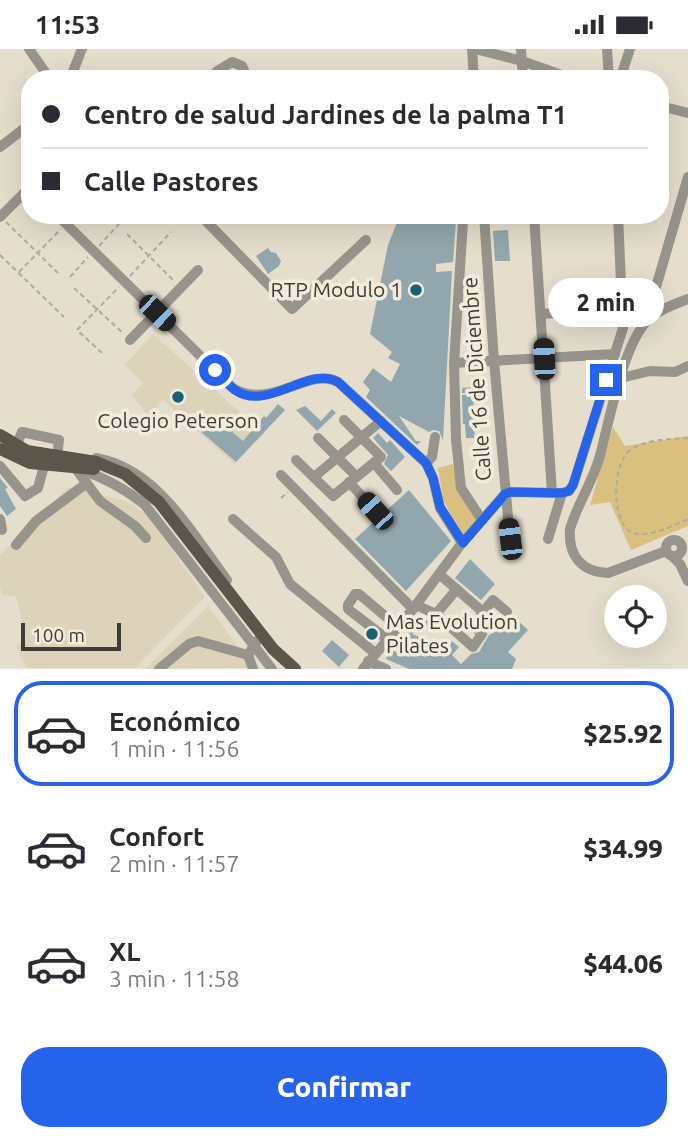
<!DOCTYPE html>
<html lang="es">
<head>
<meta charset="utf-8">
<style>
	body { margin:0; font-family:Ubuntu,sans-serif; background:#f2f2f3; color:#2b2b33; height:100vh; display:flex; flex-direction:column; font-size:26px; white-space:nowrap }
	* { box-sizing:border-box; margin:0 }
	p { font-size:23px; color:#7c7c81 }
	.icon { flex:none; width:38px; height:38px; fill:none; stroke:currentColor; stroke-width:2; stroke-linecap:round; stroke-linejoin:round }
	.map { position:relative; height:620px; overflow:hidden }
	.side { display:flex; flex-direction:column; background:#fff; flex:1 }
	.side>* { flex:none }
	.banner { position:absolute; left:21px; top:21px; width:648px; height:154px; border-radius:28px; box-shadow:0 7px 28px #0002; display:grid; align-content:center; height:154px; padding:0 21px; background:#fff }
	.fabs { position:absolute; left:604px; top:536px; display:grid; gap:14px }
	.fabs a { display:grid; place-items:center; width:63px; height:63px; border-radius:50%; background:#fff; box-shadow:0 7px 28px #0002; font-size:35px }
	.scale { position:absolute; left:21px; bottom:18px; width:100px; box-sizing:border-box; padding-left:7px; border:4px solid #3f3c35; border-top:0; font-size:19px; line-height:24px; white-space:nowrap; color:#3f3c35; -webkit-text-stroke:5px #f3ecda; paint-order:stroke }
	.end { position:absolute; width:32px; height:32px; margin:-16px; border:9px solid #2563eb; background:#fff; box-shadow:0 0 0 4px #fff }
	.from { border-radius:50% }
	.bubble { position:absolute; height:49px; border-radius:24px; background:#fff; box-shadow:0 7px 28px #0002; font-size:23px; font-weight:800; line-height:49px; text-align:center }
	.car { position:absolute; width:21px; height:42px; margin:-21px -10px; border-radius:9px; box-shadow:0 0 5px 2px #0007; background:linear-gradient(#222 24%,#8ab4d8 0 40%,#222 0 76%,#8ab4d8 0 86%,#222 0) }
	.banner b { display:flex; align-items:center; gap:24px; height:66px; font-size:26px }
	.banner b+b { border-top:2px solid #e1e1e2 }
	.banner i { width:18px; height:18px; background:#2b2b33 }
	ul { padding:12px 0 0; list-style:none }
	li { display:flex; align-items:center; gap:21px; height:105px; margin:0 14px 10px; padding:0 7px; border:4px solid transparent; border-radius:28px }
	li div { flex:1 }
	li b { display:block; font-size:26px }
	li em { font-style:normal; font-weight:800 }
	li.on { border-color:#2563eb }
	li>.icon { width:63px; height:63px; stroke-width:1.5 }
	.cta { display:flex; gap:14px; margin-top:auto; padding:14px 21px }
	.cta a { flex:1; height:80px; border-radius:28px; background:#2563eb; color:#fff; font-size:28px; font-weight:800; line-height:80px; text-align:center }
	.status { display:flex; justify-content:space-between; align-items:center; height:49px; padding:0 35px; background:#fff; direction:ltr }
	.status svg { height:19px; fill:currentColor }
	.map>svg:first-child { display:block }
	.built { fill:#ddd3ba }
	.green { fill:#d9c07f }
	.building { fill:#92a7ad }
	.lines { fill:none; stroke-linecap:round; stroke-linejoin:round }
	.path { stroke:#b0aa9d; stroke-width:2; stroke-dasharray:5 3.5; stroke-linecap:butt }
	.minor { stroke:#97948c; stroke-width:10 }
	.major { stroke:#5b564a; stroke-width:12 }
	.major-bridge { stroke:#5b564a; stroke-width:12 }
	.route { stroke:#2563eb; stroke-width:9 }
	.poi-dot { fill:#1b6072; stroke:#f3ecda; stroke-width:2.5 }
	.labels { text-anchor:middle; stroke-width:7; stroke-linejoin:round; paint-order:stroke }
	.poi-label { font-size:21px; fill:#3f3c35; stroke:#f3ecda; text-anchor:end }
	.street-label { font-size:21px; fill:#3f3c35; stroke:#f3ecda }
</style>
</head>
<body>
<div class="status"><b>11:53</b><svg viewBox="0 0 49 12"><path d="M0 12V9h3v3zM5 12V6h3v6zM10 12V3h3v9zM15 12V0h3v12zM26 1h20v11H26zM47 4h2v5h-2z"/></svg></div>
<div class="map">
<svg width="688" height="620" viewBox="0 0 688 620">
	<rect width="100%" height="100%" fill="#e5decd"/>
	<g class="built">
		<path d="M153 285 264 385 234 415 163 351 148 367 132 346 143 334 125 316Z"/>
		<path d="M68 438 126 452 149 467 205 548 135 619H26L16 596 26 590 16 547 3 546 0 539V506Z"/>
		<path d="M208 557 254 619 145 620Z"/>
	</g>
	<g class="green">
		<path d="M613 378 625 397 688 387V477L631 501 610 453 590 456Z"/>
		<path d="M453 415 459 441 478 468 461 487 443 450 438 419Z"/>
	</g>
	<g class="building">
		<path d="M400 166H455L456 172 453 213 436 215V223L452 222 443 391 439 382 433 381 429 383 399 367 416 392H421L417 396 366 348 370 341 363 333 373 319 391 333 400 315 388 309 392 303 370 285 388 196Z"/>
		<path d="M508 181 510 212H495L493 182Z"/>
		<path d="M268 199 271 203 276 204 281 212 279 217 268 225 256 207Z"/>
		<path d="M484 337V342L473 343 474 365 480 364V374H476L474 389H466L465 375H463L462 346H465V344H462V339Z"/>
		<path d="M278 355 285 361 236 413 199 381 212 366 243 392 264 367 266 369Z"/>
		<path d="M305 357 321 372 332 360 336 364 317 382 296 361Z"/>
		<path d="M378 384 387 394 390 391 405 408 391 422 384 415 388 406 373 389Z"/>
		<path d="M0 429 8 439 5 440 16 460 7 467 0 457Z"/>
		<path d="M409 441 451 492 406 542 355 490Z"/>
		<path d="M470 510 495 535 481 551 455 529Z"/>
		<path d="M513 567 528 581 508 603 516 610 512 620H409L386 610 390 600 400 605 409 582 407 580 412 573 429 571 435 578 431 582 422 574 412 585 451 601 448 598 452 592 459 598 452 606 461 615 471 605 479 603 489 586 501 580 504 570Z"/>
		<path d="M332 591 349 606 339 618 322 602Z"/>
	</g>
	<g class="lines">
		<g class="path">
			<path d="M6 173 58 224"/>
			<path d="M127 185 175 233"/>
			<path d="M99 197 127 166"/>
			<path d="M0 206 64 268"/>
			<path d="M19 223 61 180"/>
			<path d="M130 227 171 183"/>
			<path d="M70 228 88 208"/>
			<path d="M74 239 124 285"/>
			<path d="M102 304 77 281 119 238"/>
			<path d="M688 389C669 390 647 390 630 401 612 414 609 481 637 485 653 487 674 476 688 470"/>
			<path d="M281 449 288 443"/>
		</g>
		<g class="minor">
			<path d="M29 0 50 30"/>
			<path d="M472 0 474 30"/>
			<path d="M475 0 522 12 573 30"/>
			<path d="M521 0 523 30"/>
			<path d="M607 0 609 30"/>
			<path d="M70 30 82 0"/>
			<path d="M210 30 217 22 232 13 242 17 244 21"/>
			<path d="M620 30 630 0"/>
			<path d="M660 57 688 64"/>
			<path d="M0 98 30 75"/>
			<path d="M57 166 234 340C272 361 309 317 338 333L426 414 433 429 440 459 462 494"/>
			<path d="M200 166 292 260 366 191"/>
			<path d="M462 166 463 172 454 314 456 390 461 439 482 471"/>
			<path d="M484 166 494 312 510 490"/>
			<path d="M534 166 552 444"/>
			<path d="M0 168 30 138"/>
			<path d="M652 252 688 128"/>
			<path d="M541 265 623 259"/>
			<path d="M130 291 198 221"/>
			<path d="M454 314 615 305"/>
			<path d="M621 329 650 322 675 323 688 317"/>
			<path d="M318 389 356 427"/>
			<path d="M16 397 22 383 59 391 57 408"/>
			<path d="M96 409C158 420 192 485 227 531"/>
			<path d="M296 411 333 447 381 408 344 371"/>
			<path d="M374 414 397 441"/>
			<path d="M426 414 432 408 435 388"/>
			<path d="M0 417 25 447 38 439 44 417"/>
			<path d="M76 420 100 452 135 477 146 489"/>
			<path d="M83 421C106 430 126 440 145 456L272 620"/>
			<path d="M281 426 413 560"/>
			<path d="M314 428 381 372"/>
			<path d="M349 433 375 462"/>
			<path d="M0 470 2 481"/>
			<path d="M233 470 276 508 290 535 375 604"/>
			<path d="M548 490 562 444"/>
			<circle cx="674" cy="499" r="8"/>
			<path d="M16 496 36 472 87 434"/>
			<path d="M666 502 608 524C581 523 568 506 570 480 577 456 592 434 599 410 609 375 623 292 650 269 660 260 675 255 688 250"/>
			<path d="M673 508 680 515 688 532"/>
			<path d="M416 556 436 565 473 598 482 585 474 577 483 563 439 525"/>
			<path d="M436 565 457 540"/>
			<path d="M495 575 483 563 493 551 507 563"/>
			<path d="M387 590 348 560V556L355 545H359L398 578"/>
			<path d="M248 606 253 620"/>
			<path d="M368 612 386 620"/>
			<path d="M159 620 189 595 198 592 248 606 257 592"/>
			<path d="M363 620 413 560 462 494 505 445 510 443 562 444 569 442 573 436 623 279 618 166"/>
		</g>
		<g class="major">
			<path d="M0 386 27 402 96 413"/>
			<path d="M0 400 30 414 94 420"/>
		</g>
		<path class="major-bridge" d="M96 413 125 425 159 453 273 600 295 620"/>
	</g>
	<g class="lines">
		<path class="route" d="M215 321C221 328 228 336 235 341 267 364 308 316 338 333L426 414 433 429 440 458 463 494 505 445 510 443 562 444 569 442 573 436 606 331"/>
	</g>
	<g class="poi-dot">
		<circle cx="416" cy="241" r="7"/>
		<circle cx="178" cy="348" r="7"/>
		<circle cx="372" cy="585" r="7"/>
	</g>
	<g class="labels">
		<g class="poi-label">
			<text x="402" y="248">RTP Modulo 1</text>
			<text x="178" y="379" text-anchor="middle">Colegio Peterson</text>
			<text x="386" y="580" text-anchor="start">Mas Evolution<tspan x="386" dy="24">Pilates</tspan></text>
		</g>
		<g class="street-label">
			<text transform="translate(477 330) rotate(-94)" y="7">Calle 16 de Diciembre</text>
		</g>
	</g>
</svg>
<div class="fabs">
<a><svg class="icon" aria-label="locate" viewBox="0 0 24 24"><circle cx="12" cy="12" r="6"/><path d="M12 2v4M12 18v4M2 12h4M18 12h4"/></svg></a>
</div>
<div class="scale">100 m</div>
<i class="end from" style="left:215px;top:321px"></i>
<i class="end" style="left:606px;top:331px"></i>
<div class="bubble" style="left:548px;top:229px;width:116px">2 min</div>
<i class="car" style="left:157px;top:264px;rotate:134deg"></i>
<i class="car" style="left:544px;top:310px;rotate:357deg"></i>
<i class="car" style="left:375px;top:462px;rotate:318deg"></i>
<i class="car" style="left:510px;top:490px;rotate:353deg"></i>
<div class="banner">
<b><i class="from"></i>Centro de salud Jardines de la palma T1</b>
<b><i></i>Calle Pastores</b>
</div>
</div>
<section class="side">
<ul>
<li class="on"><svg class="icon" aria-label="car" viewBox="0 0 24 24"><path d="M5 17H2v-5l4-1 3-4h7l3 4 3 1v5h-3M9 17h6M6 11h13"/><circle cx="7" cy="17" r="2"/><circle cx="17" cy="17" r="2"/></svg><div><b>Económico</b><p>1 min · 11:56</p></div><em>$25.92</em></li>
<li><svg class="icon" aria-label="car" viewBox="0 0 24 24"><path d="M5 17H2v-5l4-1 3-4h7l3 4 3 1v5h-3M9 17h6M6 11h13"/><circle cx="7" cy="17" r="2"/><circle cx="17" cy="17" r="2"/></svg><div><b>Confort</b><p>2 min · 11:57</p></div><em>$34.99</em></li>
<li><svg class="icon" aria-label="car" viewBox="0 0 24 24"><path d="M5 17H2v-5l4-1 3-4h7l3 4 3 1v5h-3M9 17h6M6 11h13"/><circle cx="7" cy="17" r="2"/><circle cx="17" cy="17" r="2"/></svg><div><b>XL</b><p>3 min · 11:58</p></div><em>$44.06</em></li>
</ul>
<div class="cta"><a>Confirmar</a></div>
</section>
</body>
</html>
